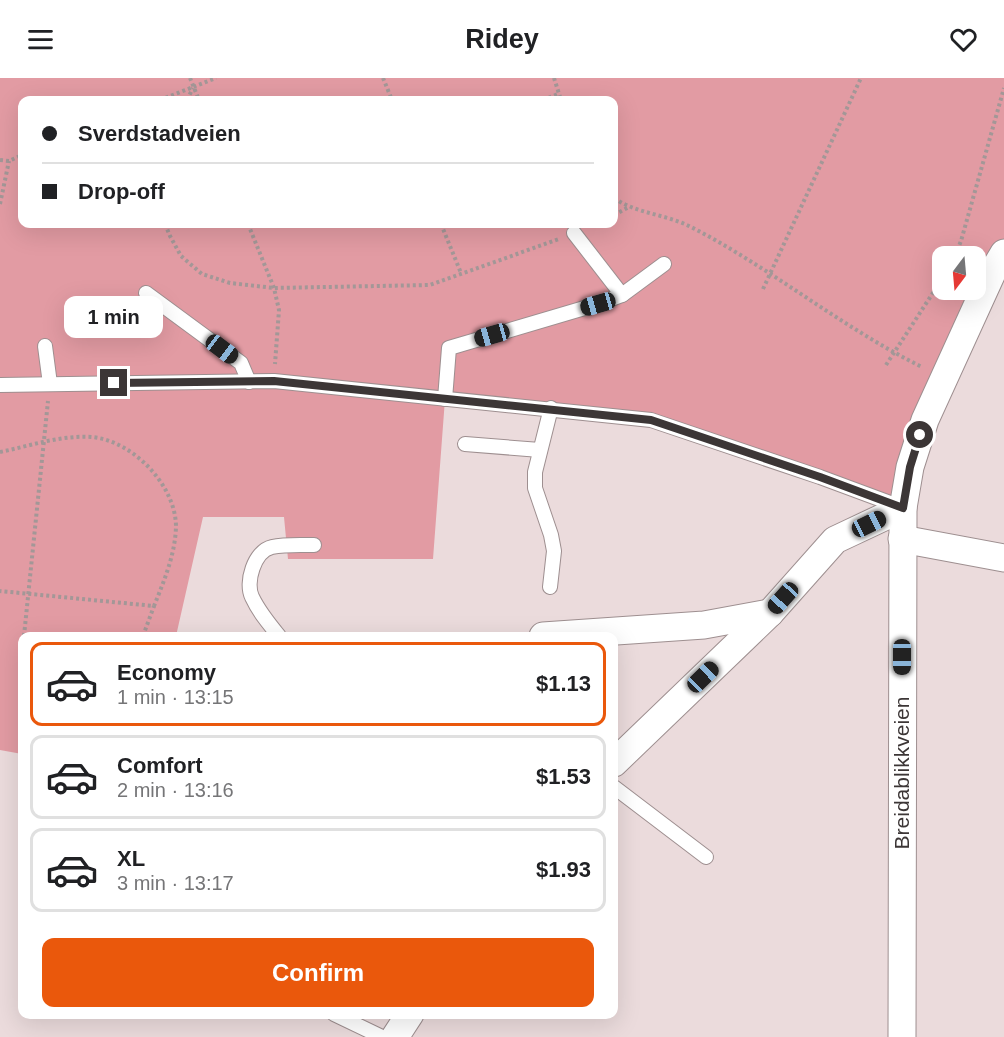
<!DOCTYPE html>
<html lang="en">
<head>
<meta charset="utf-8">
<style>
	body { margin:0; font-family:Helvetica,sans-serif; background:#f2f2f2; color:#202124; height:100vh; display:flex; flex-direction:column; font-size:22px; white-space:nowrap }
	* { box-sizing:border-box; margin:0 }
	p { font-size:20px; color:#757577 }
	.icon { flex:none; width:33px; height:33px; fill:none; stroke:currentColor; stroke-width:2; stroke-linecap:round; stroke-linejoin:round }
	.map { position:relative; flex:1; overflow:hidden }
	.side { position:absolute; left:18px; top:554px; width:600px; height:387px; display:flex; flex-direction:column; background:#fff; border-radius:12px; box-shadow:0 6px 24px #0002 }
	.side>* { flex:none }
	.banner { position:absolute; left:18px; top:18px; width:600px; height:132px; border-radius:12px; box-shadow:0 6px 24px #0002; display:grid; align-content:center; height:132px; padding:0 24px; background:#fff }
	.needle { width:39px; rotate:196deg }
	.buttons { position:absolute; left:932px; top:168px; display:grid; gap:12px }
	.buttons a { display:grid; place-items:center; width:54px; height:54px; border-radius:12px; background:#fff; box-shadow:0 6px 24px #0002; font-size:30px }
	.end { position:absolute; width:27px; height:27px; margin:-14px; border:8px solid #3c3636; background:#fff; box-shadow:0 0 0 3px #fff }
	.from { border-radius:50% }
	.bubble { position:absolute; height:42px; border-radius:12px; background:#fff; box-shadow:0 6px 24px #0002; font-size:20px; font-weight:700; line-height:42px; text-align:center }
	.car { position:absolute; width:18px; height:36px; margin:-18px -9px; border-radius:8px; box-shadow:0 0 4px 2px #0007; background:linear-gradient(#222 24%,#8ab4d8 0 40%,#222 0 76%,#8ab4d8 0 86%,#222 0) }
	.banner b { display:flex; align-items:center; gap:21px; height:57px; font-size:22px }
	.banner b+b { border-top:2px solid #e0e0e0 }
	.banner i { width:15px; height:15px; background:#202124 }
	ul { padding:10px 0 0; list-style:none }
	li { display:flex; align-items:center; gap:18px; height:84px; margin:0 12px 9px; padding:0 12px; border:3px solid #e0e0e0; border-radius:12px }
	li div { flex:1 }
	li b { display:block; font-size:22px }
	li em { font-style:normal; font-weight:700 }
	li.current { border-color:#ea580c }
	li>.icon { width:54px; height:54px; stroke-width:1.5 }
	.action { display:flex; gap:12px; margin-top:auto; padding:12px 24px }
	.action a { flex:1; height:69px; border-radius:12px; background:#ea580c; color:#fff; font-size:24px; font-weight:700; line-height:69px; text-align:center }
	header { display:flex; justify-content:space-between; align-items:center; height:78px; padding:0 24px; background:#fff; font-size:27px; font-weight:700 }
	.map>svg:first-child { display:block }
	.green { fill:#e29ba3; fill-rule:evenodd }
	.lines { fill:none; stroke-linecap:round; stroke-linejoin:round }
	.lane-casing { stroke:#9e8f90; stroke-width:16 }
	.street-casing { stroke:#9e8f90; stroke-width:29 }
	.path { stroke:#a39797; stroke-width:4; stroke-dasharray:3 3; stroke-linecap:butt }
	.lane { stroke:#fff; stroke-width:14 }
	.street { stroke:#fff; stroke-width:27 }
	.route { stroke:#3c3636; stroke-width:8 }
	.labels { text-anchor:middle; stroke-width:4.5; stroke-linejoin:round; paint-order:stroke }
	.street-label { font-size:21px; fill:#3c3636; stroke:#fff }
</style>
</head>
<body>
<header><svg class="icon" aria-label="menu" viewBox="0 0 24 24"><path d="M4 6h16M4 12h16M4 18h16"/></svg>Ridey<svg class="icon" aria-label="heart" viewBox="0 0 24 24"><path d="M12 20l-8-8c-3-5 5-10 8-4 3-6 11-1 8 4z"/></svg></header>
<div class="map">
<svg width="1004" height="959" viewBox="0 0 1004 959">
	<rect width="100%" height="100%" fill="#ebdbdc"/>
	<path class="green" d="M0 0H1004V175L903 430 651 342 445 321 433 481H288L284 439H203L176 558H22V676L0 672ZM22 22H614V146H22ZM942 178H975V212H942Z"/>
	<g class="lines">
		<defs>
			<g id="lane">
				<path d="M574 155 622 217"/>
				<path d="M146 215 241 285 249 304"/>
				<path d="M45 268 50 306"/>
				<path d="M0 307 274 303 651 342 820 399 901 429"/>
				<path d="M445 321 449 270 598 226 622 217 664 186"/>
				<path d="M465 366 540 372"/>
				<path d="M550 509 554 473 551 457 535 410V394L551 330"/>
				<path d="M279 558C269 546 259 534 252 519 245 505 254 473 272 469 285 466 301 467 314 467"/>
				<path d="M614 709 706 779"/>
				<path d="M334 936 382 959"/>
			</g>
			<g id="street">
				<path d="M902 461 1004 480"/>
				<path d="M543 558 704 547 770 535"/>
				<path d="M614 685 770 535 835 462 903 430"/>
				<path d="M395 959 410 936"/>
				<path d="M902 959 903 430 910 389 925 342 992 195 1004 175"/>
			</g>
		</defs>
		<use href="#lane" class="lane-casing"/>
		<use href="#street" class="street-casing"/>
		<g class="path">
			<path d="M190 0 199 22"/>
			<path d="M383 0 392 22"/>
			<path d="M554 0 561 22"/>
			<path d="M160 22 216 0"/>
			<path d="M187 22 193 10"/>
			<path d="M543 22 558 16"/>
			<path d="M0 82 9 83 22 77"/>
			<path d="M614 120C637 136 666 136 691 149 771 190 841 249 922 289"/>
			<path d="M0 126 9 83"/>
			<path d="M614 137 629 129"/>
			<path d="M165 146 170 158 181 178 202 196 230 205 274 210 430 207 559 161"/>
			<path d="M248 146 274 210 279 232 275 286"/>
			<path d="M441 146 461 195"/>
			<path d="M955 178 961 163 1004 10"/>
			<path d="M763 211 861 0"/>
			<path d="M886 287 942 201"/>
			<path d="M0 374C30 368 60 357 91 359 132 362 176 407 176 449 175 477 164 503 154 528L0 513"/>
			<path d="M24 558 48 323"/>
			<path d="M143 558 154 528"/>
			<path d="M21 589 22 571"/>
		</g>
		<use href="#lane" class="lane"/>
		<use href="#street" class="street"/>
	</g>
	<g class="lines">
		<path class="route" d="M114 305 274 303 651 342 820 399 903 430 910 389 920 357"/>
	</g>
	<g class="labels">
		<g class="street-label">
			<text transform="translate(902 695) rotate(-90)" y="7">Breidablikkveien</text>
		</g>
	</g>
</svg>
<div class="buttons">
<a><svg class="needle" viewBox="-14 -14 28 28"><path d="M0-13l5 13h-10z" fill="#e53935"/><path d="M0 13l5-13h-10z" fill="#757577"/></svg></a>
</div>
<i class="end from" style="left:920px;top:357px"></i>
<i class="end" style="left:114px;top:305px"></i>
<div class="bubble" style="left:64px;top:218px;width:99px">1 min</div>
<i class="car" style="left:598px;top:226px;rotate:254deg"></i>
<i class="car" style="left:492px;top:257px;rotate:254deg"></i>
<i class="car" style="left:222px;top:271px;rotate:127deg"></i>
<i class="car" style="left:869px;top:446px;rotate:64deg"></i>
<i class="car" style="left:783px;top:520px;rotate:222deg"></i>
<i class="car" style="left:902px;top:579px;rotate:180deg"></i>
<i class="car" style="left:703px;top:599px;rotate:46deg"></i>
<div class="banner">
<b><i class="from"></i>Sverdstadveien</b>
<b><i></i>Drop-off</b>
</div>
<section class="side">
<ul>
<li class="current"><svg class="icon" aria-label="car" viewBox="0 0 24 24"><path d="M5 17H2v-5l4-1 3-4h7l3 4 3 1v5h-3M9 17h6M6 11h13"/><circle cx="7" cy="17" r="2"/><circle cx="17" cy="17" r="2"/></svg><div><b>Economy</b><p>1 min · 13:15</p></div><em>$1.13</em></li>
<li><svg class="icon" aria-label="car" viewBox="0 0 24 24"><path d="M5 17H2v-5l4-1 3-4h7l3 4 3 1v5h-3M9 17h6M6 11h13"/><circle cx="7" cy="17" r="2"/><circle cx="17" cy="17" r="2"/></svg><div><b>Comfort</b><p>2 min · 13:16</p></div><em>$1.53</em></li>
<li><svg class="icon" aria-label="car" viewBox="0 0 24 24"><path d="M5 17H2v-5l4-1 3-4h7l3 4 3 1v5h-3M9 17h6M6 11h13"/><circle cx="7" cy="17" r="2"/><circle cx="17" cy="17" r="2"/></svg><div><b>XL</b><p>3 min · 13:17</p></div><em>$1.93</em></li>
</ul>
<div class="action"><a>Confirm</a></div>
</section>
</div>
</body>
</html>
